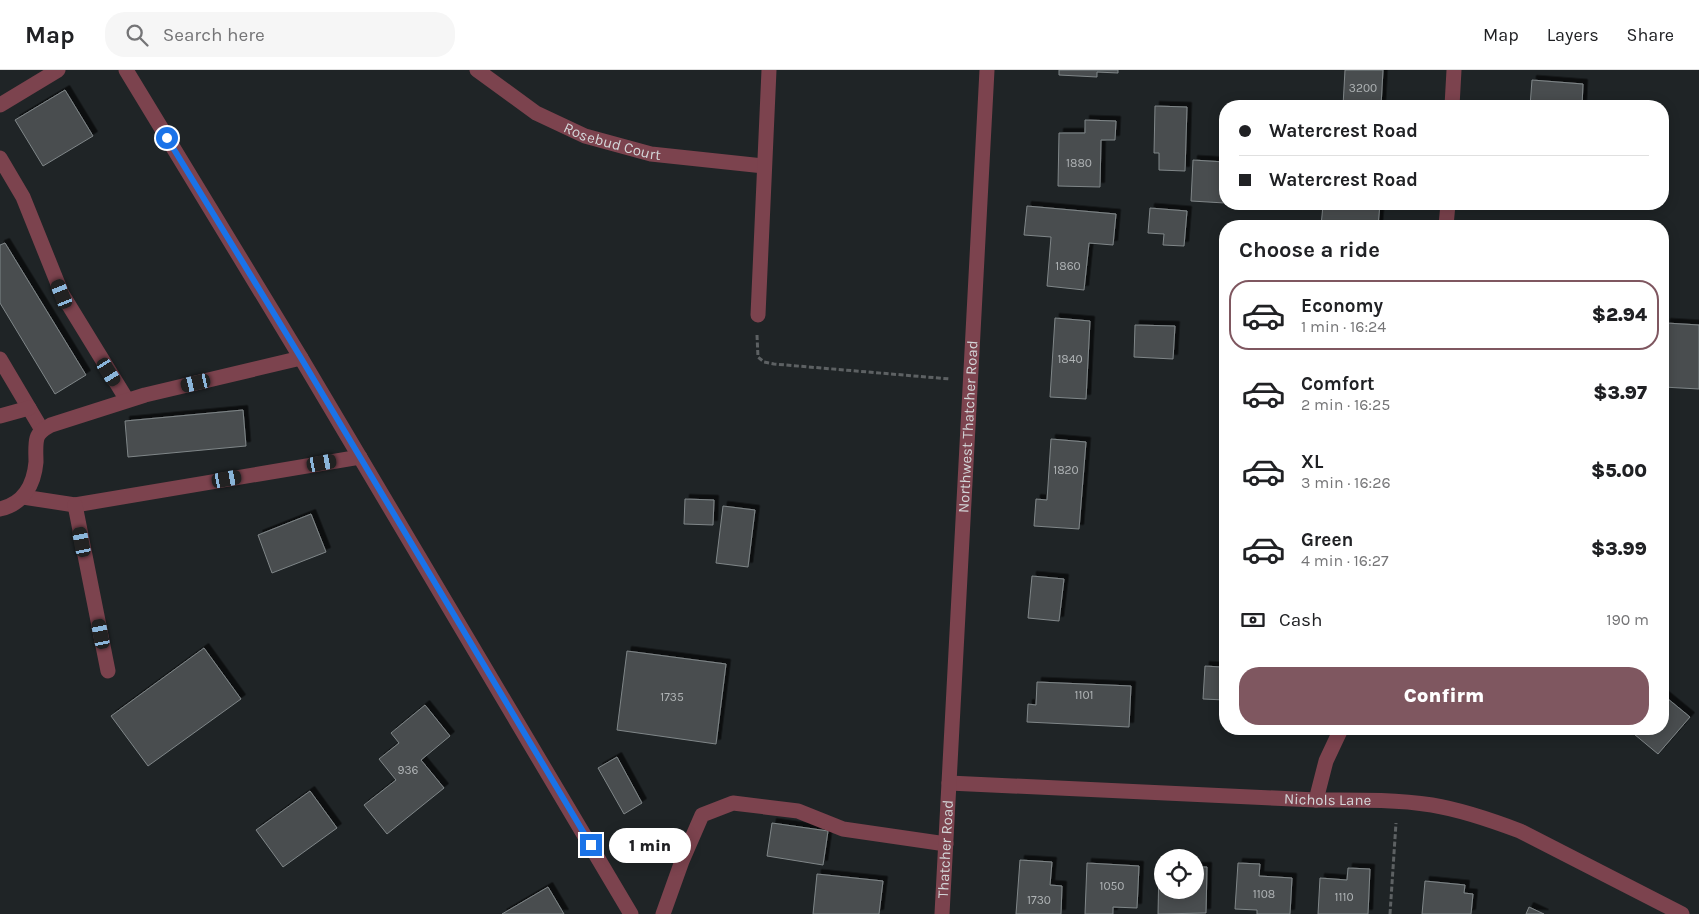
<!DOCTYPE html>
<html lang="en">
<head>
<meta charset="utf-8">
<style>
	body { margin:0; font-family:Karla,sans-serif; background:#f6f6f6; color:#202124; height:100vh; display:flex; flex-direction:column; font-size:19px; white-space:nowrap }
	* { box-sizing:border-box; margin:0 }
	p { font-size:16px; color:#757577 }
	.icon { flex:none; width:28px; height:28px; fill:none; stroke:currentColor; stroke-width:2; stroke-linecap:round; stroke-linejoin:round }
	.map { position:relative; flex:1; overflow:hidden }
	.side { position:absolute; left:1219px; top:150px; width:450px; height:515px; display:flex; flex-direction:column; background:#fff; border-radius:20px; box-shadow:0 2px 12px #0003 }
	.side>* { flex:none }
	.banner { position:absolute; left:1219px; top:30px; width:450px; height:110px; border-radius:20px; box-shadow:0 2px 12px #0003; display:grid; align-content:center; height:110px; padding:0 20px; background:#fff }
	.controls { position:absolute; left:1154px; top:779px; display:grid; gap:10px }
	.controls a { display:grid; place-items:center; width:50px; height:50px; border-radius:50%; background:#fff; box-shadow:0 2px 12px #0003; font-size:25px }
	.end { position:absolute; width:22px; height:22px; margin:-11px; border:6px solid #1a73e8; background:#fff; box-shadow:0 0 0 2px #fff }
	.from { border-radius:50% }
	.bubble { position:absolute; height:35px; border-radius:18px; background:#fff; box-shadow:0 2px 12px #0003; font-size:16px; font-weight:800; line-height:35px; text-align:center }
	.car { position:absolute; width:15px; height:30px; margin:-15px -8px; border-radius:6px; box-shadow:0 0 4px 1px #0007; background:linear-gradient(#222 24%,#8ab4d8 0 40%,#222 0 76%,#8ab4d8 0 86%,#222 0) }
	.banner b { display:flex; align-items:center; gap:18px; height:48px; font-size:19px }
	.banner b+b { border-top:1px solid #e0e0e0 }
	.banner i { width:12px; height:12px; background:#202124 }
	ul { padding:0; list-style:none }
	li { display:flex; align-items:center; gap:15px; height:70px; margin:0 10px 8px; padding:0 10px; border:2px solid transparent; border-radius:20px }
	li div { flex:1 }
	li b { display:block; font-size:19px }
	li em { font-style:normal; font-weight:800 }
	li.current { border-color:#7f5760 }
	li>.icon { width:45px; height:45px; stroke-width:1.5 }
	h2 { padding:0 20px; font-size:22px; line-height:60px }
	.pay { display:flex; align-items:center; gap:12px; height:55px; padding:0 20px; font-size:19px }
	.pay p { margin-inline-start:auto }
	.button { display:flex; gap:10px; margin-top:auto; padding:10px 20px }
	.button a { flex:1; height:58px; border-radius:20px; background:#7f5760; color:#fff; font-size:20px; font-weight:800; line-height:58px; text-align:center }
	header { display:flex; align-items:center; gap:30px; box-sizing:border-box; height:70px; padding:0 25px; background:#fff; border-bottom:1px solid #e0e0e0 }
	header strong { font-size:24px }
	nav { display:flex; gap:28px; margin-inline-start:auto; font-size:18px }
	.search { width:350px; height:45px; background:#f6f6f6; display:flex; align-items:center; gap:12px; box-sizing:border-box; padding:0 18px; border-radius:20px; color:#757577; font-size:19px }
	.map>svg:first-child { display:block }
	.building { fill:#484e50; stroke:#808688; filter:url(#shadow) }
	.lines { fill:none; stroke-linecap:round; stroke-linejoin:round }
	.path { stroke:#5d6163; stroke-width:3; stroke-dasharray:5 2.5; stroke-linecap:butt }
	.minor { stroke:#7c434e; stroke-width:15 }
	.route { stroke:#1a73e8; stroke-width:6 }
	.labels { text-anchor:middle; stroke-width:4.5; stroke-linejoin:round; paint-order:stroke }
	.number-label { font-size:12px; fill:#b0b4b6 }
	.street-label { font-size:15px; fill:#d3d6d8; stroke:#1f2426 }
</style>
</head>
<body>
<header>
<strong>Map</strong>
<div class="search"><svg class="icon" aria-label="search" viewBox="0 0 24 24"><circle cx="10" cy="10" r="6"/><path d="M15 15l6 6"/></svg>Search here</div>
<nav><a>Map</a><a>Layers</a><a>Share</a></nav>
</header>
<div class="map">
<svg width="1699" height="844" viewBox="0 0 1699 844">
	<defs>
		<filter id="shadow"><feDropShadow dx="4.5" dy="-4.5" stdDeviation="0" flood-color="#0009"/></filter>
	</defs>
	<rect width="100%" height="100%" fill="#1f2426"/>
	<g class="building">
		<path d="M1059 0H1118V3L1097 2V7L1059 5Z"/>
		<path d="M1345 0H1383L1381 36H1343Z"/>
		<path d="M1532 10 1583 14 1582 36H1530Z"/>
		<path d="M65 20 93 66 43 96 15 50Z"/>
		<path d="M1155 36 1187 37 1185 101 1159 100V83H1154Z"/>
		<path d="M1085 50 1116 51 1115 70H1101L1100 117 1058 116 1059 63H1085Z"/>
		<path d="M1193 90 1225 92V133L1191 131Z"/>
		<path d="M1314 134H1380L1378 156H1321L1323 135Z"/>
		<path d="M1027 136 1116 144 1113 175 1089 173 1084 220 1047 216 1051 167 1024 165Z"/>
		<path d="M1150 138 1187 141 1184 176 1163 175 1164 164 1148 163Z"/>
		<path d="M5 173 86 305 55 324 0 233V175Z"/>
		<path d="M1055 248 1090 251 1086 329 1050 327Z"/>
		<path d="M1666 253 1699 255V319L1663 317Z"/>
		<path d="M1135 255 1175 256 1173 289 1134 287Z"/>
		<path d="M243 340 246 376 128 387 125 351Z"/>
		<path d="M1051 369 1086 372 1079 459 1034 456 1036 429 1047 430Z"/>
		<path d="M685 429 714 430 713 455 684 454Z"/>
		<path d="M723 436 755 440 748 497 716 493Z"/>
		<path d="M311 444 326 482 272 503 258 465Z"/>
		<path d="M1032 506 1064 509 1059 551 1028 548Z"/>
		<path d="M1223 566H1225V630L1203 629 1205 596 1221 597Z"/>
		<path d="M204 578 241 629 148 696 111 646Z"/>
		<path d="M627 581 726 594 716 674 617 660Z"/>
		<path d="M1037 612 1131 616 1129 657 1027 652 1028 634 1036 635Z"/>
		<path d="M1662 624 1690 647 1658 684 1628 659H1662Z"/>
		<path d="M425 635 450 666 421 690 444 718 387 764 364 735 396 710 379 689 399 673 391 663Z"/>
		<path d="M617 687 642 733 624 744 598 698Z"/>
		<path d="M310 721 337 758 283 797 256 760Z"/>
		<path d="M772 753 828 761 823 795 767 786Z"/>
		<path d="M1020 790 1052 792 1050 815 1062 816 1061 844H1016Z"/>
		<path d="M1087 793 1139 796 1137 838 1113 837V844H1085Z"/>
		<path d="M1238 793 1260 794 1259 806 1292 808 1290 844H1257V840L1235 839Z"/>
		<path d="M1159 796H1162V820H1195V797H1207L1206 843 1158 844Z"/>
		<path d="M1348 798 1370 799 1368 844H1318L1320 808 1347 810Z"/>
		<path d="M817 804 883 811 879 844H813Z"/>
		<path d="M1425 811 1465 815 1464 823 1473 824 1471 844H1422Z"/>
		<path d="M548 817 564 844H502Z"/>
		<path d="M1529 837 1544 844H1526Z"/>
	</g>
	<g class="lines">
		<g class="path">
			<path d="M757 265 758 287 764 292 774 294 950 309"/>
			<path d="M1390 844 1396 753"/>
		</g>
		<g class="minor">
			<path d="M126 0 301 288 631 844"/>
			<path id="s1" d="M477 0 536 43 585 66 651 84 764 96"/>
			<path d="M0 35 58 0"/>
			<path d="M1452 36 1454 0"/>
			<path d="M0 88 23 127 62 224 127 330"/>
			<path d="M1446 156 1448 134"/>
			<path d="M758 245 769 0"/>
			<path d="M0 289 42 360"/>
			<path d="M0 346 29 338"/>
			<path d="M23 427 75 435 360 387"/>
			<path d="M75 435 108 601"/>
			<path d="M0 439C23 434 34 415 36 392 36 385 35 375 37 368 39 361 46 358 51 355L145 325 301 288"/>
			<path id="s2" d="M949 713 1316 730C1354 730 1394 729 1432 735 1462 740 1491 750 1520 761L1682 844"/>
			<path d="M1316 730 1326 691 1341 659"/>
			<path d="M663 844 682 791 702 745 733 733 798 741 843 759 946 774"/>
			<path id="s3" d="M942 844 987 0"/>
		</g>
	</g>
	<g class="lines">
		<path class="route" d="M167 68 301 288 591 775"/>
	</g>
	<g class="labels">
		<g class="number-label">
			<text x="1363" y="22">3200</text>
			<text x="1079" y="97">1880</text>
			<text x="1068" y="200">1860</text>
			<text x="1070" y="293">1840</text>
			<text x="1066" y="404">1820</text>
			<text x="1084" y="629">1101</text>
			<text x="672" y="631">1735</text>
			<text x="408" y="704">936</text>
			<text x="1112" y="820">1050</text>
			<text x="1264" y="828">1108</text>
			<text x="1344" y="831">1110</text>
			<text x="1039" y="834">1730</text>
		</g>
		<g class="street-label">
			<text dy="5" stroke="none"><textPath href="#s1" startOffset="155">Rosebud Court</textPath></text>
			<text dy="5" stroke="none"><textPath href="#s3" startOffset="488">Northwest Thatcher Road</textPath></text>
			<text dy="5" stroke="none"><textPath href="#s2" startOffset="379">Nichols Lane</textPath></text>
			<text dy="5" stroke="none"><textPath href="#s3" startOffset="65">Thatcher Road</textPath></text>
		</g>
	</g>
</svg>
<div class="controls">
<a><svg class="icon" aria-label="locate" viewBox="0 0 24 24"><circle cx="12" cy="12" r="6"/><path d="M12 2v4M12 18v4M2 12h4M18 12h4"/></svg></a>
</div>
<i class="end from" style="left:167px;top:68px"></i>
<i class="end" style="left:591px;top:775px"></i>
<div class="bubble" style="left:609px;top:758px;width:82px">1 min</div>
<i class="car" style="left:62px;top:224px;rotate:338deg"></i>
<i class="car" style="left:109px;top:302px;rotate:148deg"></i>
<i class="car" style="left:196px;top:313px;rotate:257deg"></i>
<i class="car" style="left:322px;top:393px;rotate:80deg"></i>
<i class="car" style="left:227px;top:409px;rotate:80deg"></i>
<i class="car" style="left:82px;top:472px;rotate:349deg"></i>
<i class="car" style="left:101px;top:564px;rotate:349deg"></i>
<div class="banner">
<b><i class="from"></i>Watercrest Road</b>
<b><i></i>Watercrest Road</b>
</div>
<section class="side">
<h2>Choose a ride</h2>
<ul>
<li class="current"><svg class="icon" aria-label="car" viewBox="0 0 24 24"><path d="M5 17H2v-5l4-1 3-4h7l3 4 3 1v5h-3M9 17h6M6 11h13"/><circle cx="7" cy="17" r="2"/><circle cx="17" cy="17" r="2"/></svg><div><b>Economy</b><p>1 min · 16:24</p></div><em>$2.94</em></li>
<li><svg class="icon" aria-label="car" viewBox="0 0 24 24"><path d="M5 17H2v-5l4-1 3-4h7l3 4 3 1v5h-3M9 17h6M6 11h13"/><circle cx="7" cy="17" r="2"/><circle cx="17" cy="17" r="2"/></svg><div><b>Comfort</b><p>2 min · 16:25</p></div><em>$3.97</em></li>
<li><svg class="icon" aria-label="car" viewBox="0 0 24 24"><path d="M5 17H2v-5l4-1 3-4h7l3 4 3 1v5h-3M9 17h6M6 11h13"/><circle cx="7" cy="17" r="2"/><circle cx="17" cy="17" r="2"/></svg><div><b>XL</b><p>3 min · 16:26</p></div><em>$5.00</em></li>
<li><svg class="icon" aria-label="car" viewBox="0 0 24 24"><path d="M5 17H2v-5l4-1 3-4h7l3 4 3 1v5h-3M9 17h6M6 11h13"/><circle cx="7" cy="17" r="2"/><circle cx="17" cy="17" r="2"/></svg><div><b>Green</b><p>4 min · 16:27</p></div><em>$3.99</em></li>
</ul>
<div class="pay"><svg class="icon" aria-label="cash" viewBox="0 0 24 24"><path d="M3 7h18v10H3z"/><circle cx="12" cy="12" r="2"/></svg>Cash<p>190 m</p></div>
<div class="button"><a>Confirm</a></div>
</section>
</div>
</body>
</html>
